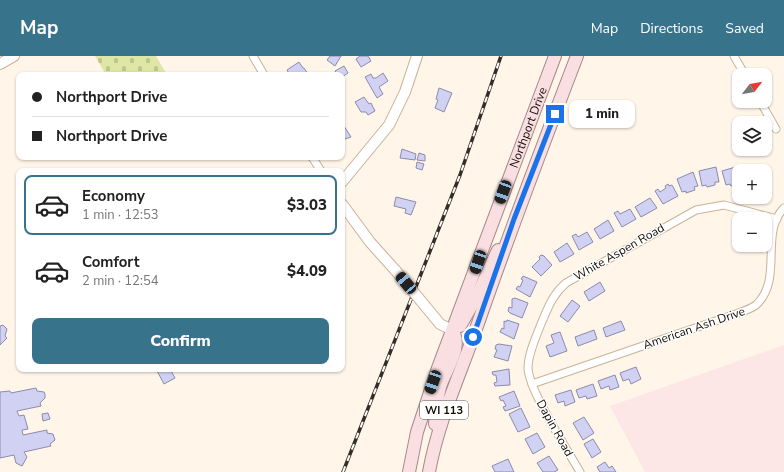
<!DOCTYPE html>
<html lang="en">
<head>
<meta charset="utf-8">
<style>
	body { margin:0; font-family:"Nunito Sans",sans-serif; background:#f2f2f2; color:#222; height:100vh; display:flex; flex-direction:column; font-size:15px; white-space:nowrap }
	* { box-sizing:border-box; margin:0 }
	p { font-size:13px; color:#767676 }
	.icon { flex:none; width:22px; height:22px; fill:none; stroke:currentColor; stroke-width:2; stroke-linecap:round; stroke-linejoin:round }
	.map { position:relative; flex:1; overflow:hidden }
	.drawer { position:absolute; left:16px; top:112px; width:329px; height:204px; display:flex; flex-direction:column; background:#fff; border-radius:8px; box-shadow:0 1px 3px #0004 }
	.drawer>* { flex:none }
	.hud { position:absolute; left:16px; top:16px; width:329px; height:88px; border-radius:8px; box-shadow:0 1px 3px #0004; display:grid; align-content:center; height:88px; padding:0 16px; background:#fff }
	.needle { width:26px; rotate:59deg }
	.fabs { position:absolute; left:732px; top:12px; display:grid; gap:8px }
	.fabs a { display:grid; place-items:center; width:40px; height:40px; border-radius:8px; background:#fff; box-shadow:0 1px 3px #0004; font-size:20px }
	.end { position:absolute; width:18px; height:18px; margin:-9px; border:5px solid #1a73e8; background:#fff; box-shadow:0 0 0 2px #fff }
	.from { border-radius:50% }
	.bubble { position:absolute; height:28px; border-radius:8px; background:#fff; box-shadow:0 1px 3px #0004; font-size:13px; font-weight:800; line-height:28px; text-align:center }
	.car { position:absolute; width:12px; height:24px; margin:-12px -6px; border-radius:5px; box-shadow:0 0 3px 1px #0007; background:linear-gradient(#222 24%,#8ab4d8 0 40%,#222 0 76%,#8ab4d8 0 86%,#222 0) }
	.hud b { display:flex; align-items:center; gap:14px; height:38px; font-size:15px }
	.hud b+b { border-top:1px solid #e0e0e0 }
	.hud i { width:10px; height:10px; background:#222 }
	ul { padding:7px 0 0; list-style:none }
	li { display:flex; align-items:center; gap:12px; height:60px; margin:0 8px 6px; padding:0 8px; border:2px solid transparent; border-radius:8px }
	li div { flex:1 }
	li b { display:block; font-size:15px }
	li em { font-style:normal; font-weight:800 }
	li.on { border-color:#38738c }
	li>.icon { width:36px; height:36px; stroke-width:1.5 }
	.action { display:flex; gap:8px; margin-top:auto; padding:8px 16px }
	.action a { flex:1; height:46px; border-radius:8px; background:#38738c; color:#fff; font-size:16px; font-weight:800; line-height:46px; text-align:center }
	header { display:flex; align-items:center; gap:24px; box-sizing:border-box; height:56px; padding:0 20px; background:#38738c; color:#fff }
	header strong { font-size:19px }
	nav { display:flex; gap:22px; margin-inline-start:auto; font-size:14px }
	.map>svg:first-child { display:block }
	.education { fill:#fce6e6 }
	.cemetery { fill:url(#cemetery-stones) }
	.building { fill:#d1d1f4; stroke:#8b8bac }
	.lines { fill:none; stroke-linecap:round; stroke-linejoin:round }
	.street-casing { stroke:#cab295; stroke-width:9 }
	.secondary-casing { stroke:#cab295; stroke-width:12 }
	.primary-casing { stroke:#a78788; stroke-width:14 }
	.street { stroke:#fff; stroke-width:7 }
	.secondary { stroke:#fff; stroke-width:10 }
	.primary { stroke:#f9dee2; stroke-width:12 }
	.rail-casing { stroke:#362d24; stroke-width:3.5 }
	.rail { stroke:#fff; stroke-width:2; stroke-dasharray:6; stroke-linecap:butt }
	.secondary-bridge-casing { stroke:#cab295; stroke-width:12; stroke-linecap:butt }
	.secondary-bridge { stroke:#fff; stroke-width:10 }
	.route { stroke:#1a73e8; stroke-width:5 }
	.labels { text-anchor:middle; stroke-width:3; stroke-linejoin:round; paint-order:stroke }
	.shield { fill:#fff; stroke:#5b564f; stroke-width:1 }
	.shield-label { font-size:11px; font-weight:bold; fill:#150d04 }
	.street-label { font-size:12px; fill:#150d04; stroke:#fff }
</style>
</head>
<body>
<header>
<strong>Map</strong>
<nav><a>Map</a><a>Directions</a><a>Saved</a></nav>
</header>
<div class="map">
<svg width="784" height="416" viewBox="0 0 784 416">
	<defs>
		<pattern id="cemetery-stones" width="16" height="16" patternUnits="userSpaceOnUse"><rect width="16" height="16" fill="#dee7a6"/><path d="M2 7V4a2 2 0 0 1 4 0v3zM10 15v-3a2 2 0 0 1 4 0v3z" fill="#bec58d"/></pattern>
	</defs>
	<rect width="100%" height="100%" fill="#fff5e9"/>
	<path class="education" d="M784 289V416H645L610 350Z"/>
	<path class="cemetery" d="M95 0H156L167 19H106Z"/>
	<g class="building">
		<path d="M330 0H341L335 10 327 4Z"/>
		<path d="M360 0H368L371 5 361 11 356 3Z"/>
		<path d="M299 6 303 12H304L308 18 290 19 287 14Z"/>
		<path d="M344 10 348 17 342 21V19H338L335 15Z"/>
		<path d="M383 17 388 25 379 31 383 38 377 42 365 21 371 18 373 22H376Z"/>
		<path d="M439 32 452 37 444 56 435 52 438 44 436 43Z"/>
		<path d="M364 41 369 48 371 47 375 55 368 59 366 56H361L355 46Z"/>
		<path d="M344 70 351 81 342 84V71Z"/>
		<path d="M402 93 416 98 415 104 400 102Z"/>
		<path d="M419 97 425 99V105L417 104Z"/>
		<path d="M417 106 424 108 422 114 416 112Z"/>
		<path d="M739 110V128L731 130 730 128 726 129 722 115Z"/>
		<path d="M716 111 719 126H715V129L707 131 706 129 702 130 699 115Z"/>
		<path d="M693 116 698 130 694 131 695 134 686 137V135L682 136 677 123Z"/>
		<path d="M668 128 669 130 672 129 678 140 663 148 655 135 658 133 660 136 666 132 665 130Z"/>
		<path d="M396 141 416 146 411 159 405 157 406 153 394 150Z"/>
		<path d="M650 142 657 152 641 161 635 151Z"/>
		<path d="M630 153 636 163 622 171 614 157 618 155 620 158Z"/>
		<path d="M608 164 614 175 600 183 594 173Z"/>
		<path d="M587 176 593 186 579 194 572 180 576 178 578 181Z"/>
		<path d="M567 187 574 198 560 206 554 196Z"/>
		<path d="M541 199 544 200 552 209 541 220 532 211 540 203 539 201Z"/>
		<path d="M523 220 537 226 530 241 516 233 518 230 520 231 523 224 521 223Z"/>
		<path d="M600 226 605 235 589 245 584 236Z"/>
		<path d="M515 242 528 247 522 262 510 257 508 255 509 251 512 252V243Z"/>
		<path d="M572 244 580 250 568 266 560 260Z"/>
		<path d="M507 264 519 268 514 283 500 276 502 272 504 273V265L506 266Z"/>
		<path d="M621 265 625 274 606 281 603 272Z"/>
		<path d="M3 269 7 273 5 280 7 282 0 289V270Z"/>
		<path d="M594 274 597 283 578 290 575 281Z"/>
		<path d="M560 276 567 295 550 301 546 290 554 287 551 279Z"/>
		<path d="M499 288 512 290 508 305 494 301 497 294 495 293 496 289Z"/>
		<path d="M636 311 641 323 631 328 629 323 623 325 620 317Z"/>
		<path d="M156 313H170L175 322 164 328Z"/>
		<path d="M509 313 510 329 495 330 494 327 497 326 496 319H493L492 316Z"/>
		<path d="M615 319 619 331 610 334 609 330 601 333 598 325Z"/>
		<path d="M593 328 597 340 587 343 586 340 579 342 576 334Z"/>
		<path d="M36 332 37 335 44 336 45 338V342L40 347 41 350 17 355 19 360 24 359 28 373 22 374 23 379 47 374V377L53 378 55 384 50 388 51 390 24 396 27 401 22 410 16 407 14 399 0 402V336L10 335 11 337Z"/>
		<path d="M571 334 575 346 565 350 564 345 558 347 555 339Z"/>
		<path d="M514 335 520 350 505 355 503 351 506 350 503 344 501 345 499 341Z"/>
		<path d="M521 352 530 371 518 376 509 358Z"/>
		<path d="M48 357 50 363 43 365 42 358Z"/>
		<path d="M584 361 594 377 583 384 573 367Z"/>
		<path d="M537 377 545 391 533 398 525 383Z"/>
		<path d="M593 383 601 396 592 402 584 388Z"/>
		<path d="M549 400 558 414 554 416H543L537 407Z"/>
		<path d="M508 403 514 416H495L492 410Z"/>
		<path d="M605 406 609 412 612 410 616 416H600L597 411Z"/>
	</g>
	<g class="lines">
		<defs>
			<g id="street">
				<path d="M253 0 264 19"/>
				<path d="M734 0 745 19"/>
				<path d="M760 45 776 73"/>
				<path d="M312 101 321 115"/>
				<path d="M532 328 733 259C741 256 749 254 756 249 784 223 759 177 784 152"/>
				<path d="M580 416C567 393 529 335 528 312 528 298 536 281 541 268 548 252 552 239 566 227L696 154 724 149 777 163"/>
			</g>
			<g id="secondary">
				<path d="M0 8 14 0"/>
				<path d="M342 126 389 69 405 36 417 0"/>
				<path d="M342 148 370 186 396 215"/>
				<path d="M426 251 440 268 452 274"/>
			</g>
			<g id="primary">
				<path d="M460 270 476 242 498 194"/>
				<path d="M435 368C436 356 437 343 440 331 445 314 464 291 452 274"/>
				<path id="s1" d="M409 416 417 376 438 312 555 0"/>
				<path d="M429 416C438 366 459 321 476 273 508 181 542 91 577 0"/>
			</g>
		</defs>
		<use href="#street" class="street-casing"/>
		<use href="#secondary" class="secondary-casing"/>
		<use href="#primary" class="primary-casing"/>
		<use href="#street" class="street"/>
		<use href="#secondary" class="secondary"/>
		<use href="#primary" class="primary"/>
		<defs>
			<path id="rail" d="M343 416 460 119 501 0"/>
		</defs>
		<use href="#rail" class="rail-casing"/>
		<use href="#rail" class="rail"/>
		<defs>
			<path id="secondary-bridge" d="M396 215 426 251"/>
		</defs>
		<use href="#secondary-bridge" class="secondary-bridge-casing"/>
		<use href="#secondary-bridge" class="secondary-bridge"/>
	</g>
	<g class="lines">
		<path class="route" d="M473 281 514 163 555 58"/>
	</g>
	<g class="labels">
		<rect class="shield" x="420" y="345" width="48" height="18" rx="3"/>
		<g class="shield-label">
			<text x="444" y="358">WI 113</text>
		</g>
		<g class="street-label">
			<text dy="4" stroke="none"><textPath href="#s1" startOffset="365">Northport Drive</textPath></text>
			<text transform="translate(619 196) rotate(-30)" y="4">White Aspen Road</text>
			<text transform="translate(694 272) rotate(-19)" y="4">American Ash Drive</text>
			<text transform="translate(555 372) rotate(61)" y="4">Dapin Road</text>
		</g>
	</g>
</svg>
<div class="fabs">
<a><svg class="needle" viewBox="-14 -14 28 28"><path d="M0-13l5 13h-10z" fill="#e53935"/><path d="M0 13l5-13h-10z" fill="#767676"/></svg></a>
<a><svg class="icon" aria-label="layers" viewBox="0 0 24 24"><path d="M12 4l9 5-9 5-9-5zM3 14l9 5 9-5"/></svg></a>
<a>+</a>
<a>−</a>
</div>
<i class="end from" style="left:473px;top:281px"></i>
<i class="end" style="left:555px;top:58px"></i>
<div class="bubble" style="left:569px;top:44px;width:66px">1 min</div>
<i class="car" style="left:503px;top:136px;rotate:200deg"></i>
<i class="car" style="left:478px;top:206px;rotate:199deg"></i>
<i class="car" style="left:406px;top:227px;rotate:320deg"></i>
<i class="car" style="left:433px;top:326px;rotate:199deg"></i>
<div class="hud">
<b><i class="from"></i>Northport Drive</b>
<b><i></i>Northport Drive</b>
</div>
<section class="drawer">
<ul>
<li class="on"><svg class="icon" aria-label="car" viewBox="0 0 24 24"><path d="M5 17H2v-5l4-1 3-4h7l3 4 3 1v5h-3M9 17h6M6 11h13"/><circle cx="7" cy="17" r="2"/><circle cx="17" cy="17" r="2"/></svg><div><b>Economy</b><p>1 min · 12:53</p></div><em>$3.03</em></li>
<li><svg class="icon" aria-label="car" viewBox="0 0 24 24"><path d="M5 17H2v-5l4-1 3-4h7l3 4 3 1v5h-3M9 17h6M6 11h13"/><circle cx="7" cy="17" r="2"/><circle cx="17" cy="17" r="2"/></svg><div><b>Comfort</b><p>2 min · 12:54</p></div><em>$4.09</em></li>
</ul>
<div class="action"><a>Confirm</a></div>
</section>
</div>
</body>
</html>
